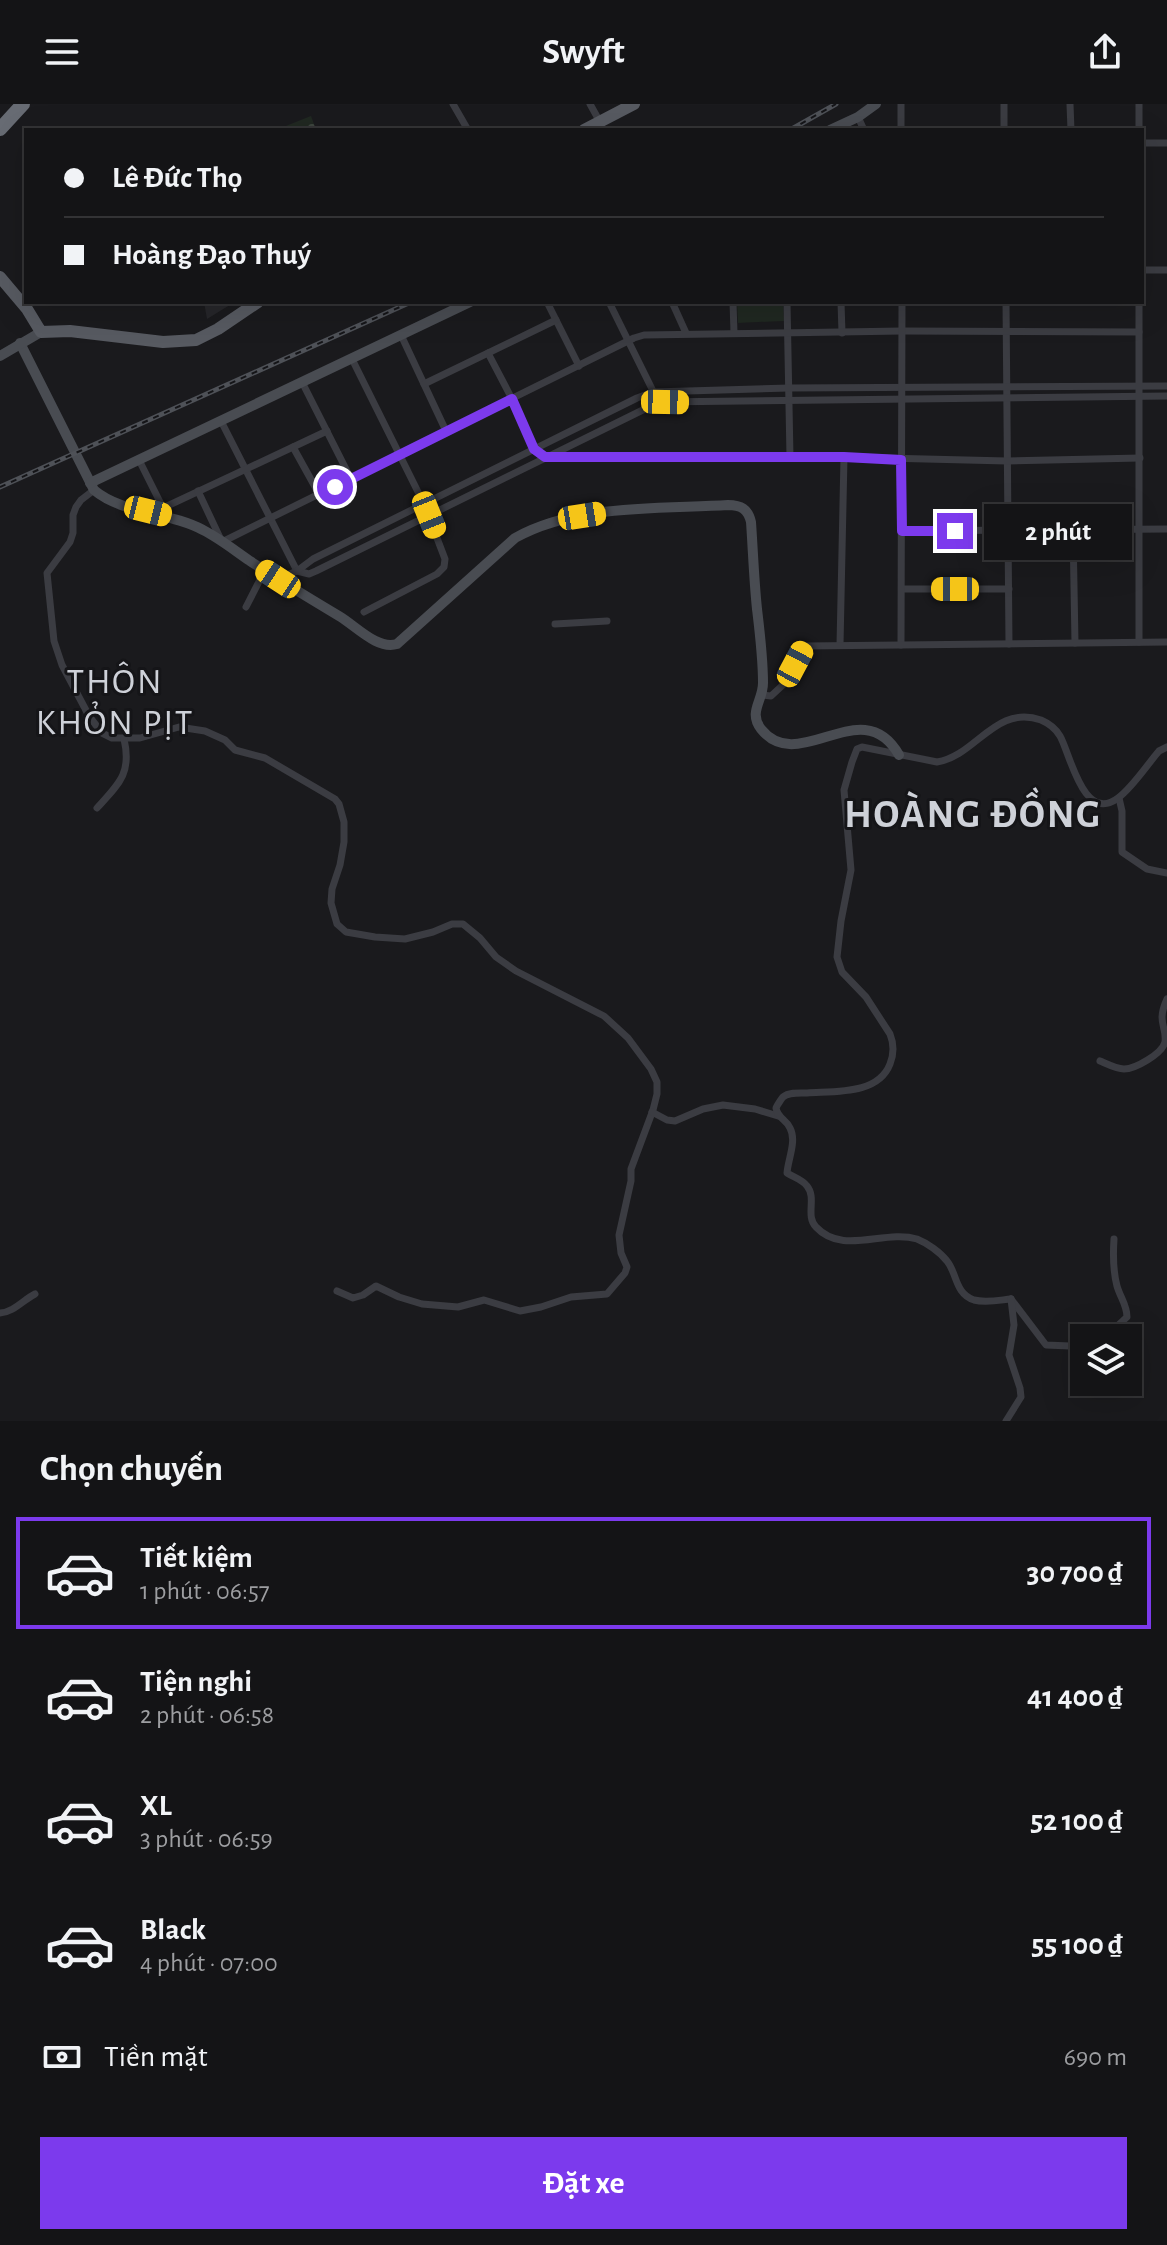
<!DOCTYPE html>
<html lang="vi">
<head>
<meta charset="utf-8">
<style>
	body { margin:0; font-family:"Alegreya Sans",sans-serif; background:#212123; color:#f1f3f6; height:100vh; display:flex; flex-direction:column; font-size:30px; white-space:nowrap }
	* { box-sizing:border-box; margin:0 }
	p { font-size:26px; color:#9d9ea1 }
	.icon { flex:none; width:44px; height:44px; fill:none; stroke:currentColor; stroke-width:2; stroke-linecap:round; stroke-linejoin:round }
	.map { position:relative; height:1317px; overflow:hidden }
	.details { display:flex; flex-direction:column; background:#141416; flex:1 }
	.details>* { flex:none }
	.guide { position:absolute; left:24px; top:24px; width:1120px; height:176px; border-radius:0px; box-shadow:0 8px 32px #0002,0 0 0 2px #333335; display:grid; align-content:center; height:176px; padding:0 40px; background:#141416 }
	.controls { position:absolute; left:1070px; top:1220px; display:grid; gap:16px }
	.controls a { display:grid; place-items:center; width:72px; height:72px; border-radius:0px; background:#141416; box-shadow:0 8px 32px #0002,0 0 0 2px #333335; font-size:40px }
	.end { position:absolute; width:36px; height:36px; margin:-18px; border:10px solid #7c3aed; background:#fff; box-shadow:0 0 0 4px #fff }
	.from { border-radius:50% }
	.bubble { position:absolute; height:56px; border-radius:0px; background:#141416; box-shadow:0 8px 32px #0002,0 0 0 2px #333335; font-size:26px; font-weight:600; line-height:56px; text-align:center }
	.car { position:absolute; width:24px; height:48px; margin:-24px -12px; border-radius:10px; box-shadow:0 0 6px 2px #0007; background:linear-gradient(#f5c518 24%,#345 0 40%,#f5c518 0 76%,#345 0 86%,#f5c518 0) }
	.guide b { display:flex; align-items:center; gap:28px; height:76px; font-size:30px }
	.guide b+b { border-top:2px solid #333335 }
	.guide i { width:20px; height:20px; background:#f1f3f6 }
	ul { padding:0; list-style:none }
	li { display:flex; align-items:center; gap:24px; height:112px; margin:0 16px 12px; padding:0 24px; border:4px solid transparent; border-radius:0px }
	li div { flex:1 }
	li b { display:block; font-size:30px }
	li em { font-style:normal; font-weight:600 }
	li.active { border-color:#7c3aed }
	li>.icon { width:72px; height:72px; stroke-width:1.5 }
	h2 { padding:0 40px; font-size:36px; line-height:96px }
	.pay { display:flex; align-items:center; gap:20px; height:88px; padding:0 40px; font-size:30px }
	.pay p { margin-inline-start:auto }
	.action { display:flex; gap:16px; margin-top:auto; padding:16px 40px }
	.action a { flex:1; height:92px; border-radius:0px; background:#7c3aed; color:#fff; font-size:32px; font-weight:600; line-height:92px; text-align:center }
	header { display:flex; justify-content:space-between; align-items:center; height:104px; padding:0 40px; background:#141416; font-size:36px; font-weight:600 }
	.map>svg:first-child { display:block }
	.built { fill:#26262a }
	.cemetery { fill:url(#cemetery-stones) }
	.pitch { fill:#202821 }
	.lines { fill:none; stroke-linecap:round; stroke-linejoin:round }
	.street { stroke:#3b3c42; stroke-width:7 }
	.secondary { stroke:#494c52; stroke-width:10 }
	.primary { stroke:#575a61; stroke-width:12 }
	.highway { stroke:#676b73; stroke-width:14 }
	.rail-casing { stroke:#4e5157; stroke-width:5 }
	.rail { stroke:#151518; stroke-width:2; stroke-dasharray:6; stroke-linecap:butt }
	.route { stroke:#7c3aed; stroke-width:10 }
	.labels { text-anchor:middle; stroke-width:6; stroke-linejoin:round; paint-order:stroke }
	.quarter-label { font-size:36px; letter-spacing:2px; fill:#ced1d8; stroke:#151518 }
	.district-label { font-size:40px; font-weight:bold; letter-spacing:2px; fill:#ced1d8; stroke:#151518 }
</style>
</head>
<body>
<header><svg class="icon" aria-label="menu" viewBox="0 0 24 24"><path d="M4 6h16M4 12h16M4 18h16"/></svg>Swyft<svg class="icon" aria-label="share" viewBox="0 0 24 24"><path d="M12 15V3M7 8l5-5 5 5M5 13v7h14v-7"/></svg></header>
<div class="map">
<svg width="1167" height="1317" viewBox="0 0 1167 1317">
	<defs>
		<pattern id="cemetery-stones" width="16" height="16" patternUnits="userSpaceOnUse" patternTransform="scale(2)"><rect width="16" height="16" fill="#202821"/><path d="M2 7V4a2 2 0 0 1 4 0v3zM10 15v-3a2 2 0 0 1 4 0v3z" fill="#3e453f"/></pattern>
	</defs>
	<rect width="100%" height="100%" fill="#1a1a1d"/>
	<path class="built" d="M204 198H233V199L207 215Z"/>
	<path class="cemetery" d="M311 12 316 26H276Z"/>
	<path class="pitch" d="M737 198H783L784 217 738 219Z"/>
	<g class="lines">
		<g class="street">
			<path d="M453 0 468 26"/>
			<path d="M590 0 600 18"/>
			<path d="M901 0V26"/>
			<path d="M1004 0V26"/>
			<path d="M1070 0 1071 26"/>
			<path d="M858 13 864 26"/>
			<path d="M1139 26V0"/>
			<path d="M1142 39H1167"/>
			<path d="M1142 166H1167"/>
			<path d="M547 198 579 262"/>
			<path d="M609 198 654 289"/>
			<path d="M672 198 686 229"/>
			<path d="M733 198 734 229"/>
			<path d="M787 198 790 353"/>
			<path d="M841 198 842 229"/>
			<path d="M1006 198 1009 540"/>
			<path d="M401 231 446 327"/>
			<path d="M488 249 512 295 534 345 545 353H844L1007 357 1140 354"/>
			<path d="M352 255 424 400 445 455 444 463 437 470 364 508"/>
			<path d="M302 278 351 375"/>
			<path d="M424 280 556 216"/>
			<path d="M221 317 297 467"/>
			<path d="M293 343 319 390"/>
			<path d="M139 356 163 404 327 327"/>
			<path d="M94 386 81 396 76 403 73 411V429L70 438 47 469 54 537 62 561 89 612 102 629 112 634H140L179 623 205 627 225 636 235 646 265 654 335 695 339 700 344 718V738L340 761 332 785 331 799 337 820 346 828 375 833 405 835 433 828 452 820H463L480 834 496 853 516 867 604 912 628 934 651 965 657 978V990L653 1006 631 1065V1077L619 1131 621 1149 627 1163 625 1169 607 1190 571 1193 541 1203 520 1207 484 1196 458 1203 422 1200 399 1193 376 1182 363 1191 353 1194 337 1187"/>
			<path d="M198 387 222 438 634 234 644 231 902 227 1139 228"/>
			<path d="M1073 426 1075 539"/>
			<path d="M902 427 1167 425"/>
			<path d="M297 467 309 470 316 467 659 298 1167 292"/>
			<path d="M278 475 297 467 313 455 637 294 653 288 789 284 1167 282"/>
			<path d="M902 485H1009"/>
			<path d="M246 503 265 466"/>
			<path d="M555 520 607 517"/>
			<path d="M1139 538V198"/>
			<path d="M840 541 844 353"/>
			<path d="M901 541 902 198"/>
			<path d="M761 591 771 592 785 579 805 542 1167 538"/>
			<path d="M1119 694 1122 707V748L1147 765 1167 769"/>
			<path d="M97 704C119 680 132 669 124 635"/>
			<path d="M1100 957C1107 960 1117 965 1124 965 1135 965 1162 950 1165 938 1167 922 1156 919 1167 895"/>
			<path d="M652 1008 667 1016 675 1017 703 1005 723 1001 755 1005 778 1012"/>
			<path d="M1011 1195C1000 1196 986 1199 974 1196 955 1190 957 1169 947 1157 940 1148 927 1139 917 1135 884 1125 843 1152 816 1123 805 1112 817 1094 807 1082 802 1075 795 1074 787 1069 788 1055 797 1037 790 1024 786 1015 778 1015 776 1004 776 1003 782 994 783 993 789 988 800 989 807 989 835 987 878 991 890 960 894 950 894 940 890 930L866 893 842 868 837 853 841 817 851 766 844 686 852 658 857 645 862 643 937 658C976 652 995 600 1041 616 1048 619 1056 625 1060 632 1070 649 1083 720 1118 694 1132 684 1147 661 1159 647L1167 643"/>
			<path d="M1011 1195 1046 1241 1070 1242 1084 1238"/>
			<path d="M0 1209C14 1208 23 1196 35 1190"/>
			<path d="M1095 1234 1113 1226 1127 1213C1127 1201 1120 1193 1117 1182 1113 1167 1113 1150 1114 1135"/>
			<path d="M1006 1317 1021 1293 1020 1284 1009 1251 1014 1221 1011 1195"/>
		</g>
		<g class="secondary">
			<path d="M830 26 858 13 876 0"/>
			<path d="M20 239 94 386C122 410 170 408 203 426 219 434 234 446 250 457 279 476 309 494 339 512 356 522 377 546 397 540L515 434C575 400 660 405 728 401 741 401 748 405 751 418 753 447 754 476 757 505 760 530 763 554 763 579 763 597 748 608 761 625 799 673 862 586 899 651"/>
			<path d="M0 252 41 228"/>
			<path d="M90 379 470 198"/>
		</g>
		<g class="primary">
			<path d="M584 26 634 0"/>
			<path d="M0 173 27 205 41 228 70 227 163 238 196 236 218 225 258 198"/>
		</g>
		<path class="highway" d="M0 25 23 0"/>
		<defs>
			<g id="rail">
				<path d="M790 26 836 0"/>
				<path d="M0 383 411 198"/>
			</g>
		</defs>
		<use href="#rail" class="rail-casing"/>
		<use href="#rail" class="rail"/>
	</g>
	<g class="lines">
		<path class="route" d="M335 383 512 295 534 345 545 353H844L901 356 902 427H955"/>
	</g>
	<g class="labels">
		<g class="quarter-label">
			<text x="115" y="589">THÔN<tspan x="115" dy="41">KHỎN PỊT</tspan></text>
		</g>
		<g class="district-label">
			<text x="973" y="723">HOÀNG ĐỒNG</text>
		</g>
	</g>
</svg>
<div class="controls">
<a><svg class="icon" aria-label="layers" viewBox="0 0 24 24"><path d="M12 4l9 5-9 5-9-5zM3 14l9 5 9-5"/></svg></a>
</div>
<i class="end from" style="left:335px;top:383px"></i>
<i class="end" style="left:955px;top:427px"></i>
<div class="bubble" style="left:984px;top:400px;width:148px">2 phút</div>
<i class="car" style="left:665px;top:298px;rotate:91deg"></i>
<i class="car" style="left:148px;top:407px;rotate:104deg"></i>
<i class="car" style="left:429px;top:411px;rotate:158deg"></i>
<i class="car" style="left:582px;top:412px;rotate:81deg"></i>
<i class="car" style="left:278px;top:475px;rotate:303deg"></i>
<i class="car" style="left:955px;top:485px;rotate:270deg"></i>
<i class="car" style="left:795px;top:560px;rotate:28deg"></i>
<div class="guide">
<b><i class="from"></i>Lê Đức Thọ</b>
<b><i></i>Hoàng Đạo Thuý</b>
</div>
</div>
<section class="details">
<h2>Chọn chuyến</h2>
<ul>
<li class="active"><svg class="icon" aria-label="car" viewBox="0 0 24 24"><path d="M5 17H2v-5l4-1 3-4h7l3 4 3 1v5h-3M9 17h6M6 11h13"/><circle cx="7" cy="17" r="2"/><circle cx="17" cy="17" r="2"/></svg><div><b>Tiết kiệm</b><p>1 phút · 06:57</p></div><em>30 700 ₫</em></li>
<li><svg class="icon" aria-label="car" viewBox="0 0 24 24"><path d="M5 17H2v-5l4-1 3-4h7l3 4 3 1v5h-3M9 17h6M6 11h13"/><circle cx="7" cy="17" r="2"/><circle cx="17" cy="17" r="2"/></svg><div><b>Tiện nghi</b><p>2 phút · 06:58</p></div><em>41 400 ₫</em></li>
<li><svg class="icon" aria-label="car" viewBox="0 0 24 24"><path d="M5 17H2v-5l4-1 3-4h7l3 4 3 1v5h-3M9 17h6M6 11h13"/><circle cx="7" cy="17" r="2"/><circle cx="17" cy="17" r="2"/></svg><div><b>XL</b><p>3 phút · 06:59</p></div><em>52 100 ₫</em></li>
<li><svg class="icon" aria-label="car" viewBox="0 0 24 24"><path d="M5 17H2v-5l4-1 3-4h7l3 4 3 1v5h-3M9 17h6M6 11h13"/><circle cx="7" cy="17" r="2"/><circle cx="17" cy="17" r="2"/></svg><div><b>Black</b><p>4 phút · 07:00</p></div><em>55 100 ₫</em></li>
</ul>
<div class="pay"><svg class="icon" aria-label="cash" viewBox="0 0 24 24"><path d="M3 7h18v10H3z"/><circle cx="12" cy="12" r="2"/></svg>Tiền mặt<p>690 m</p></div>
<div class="action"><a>Đặt xe</a></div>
</section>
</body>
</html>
